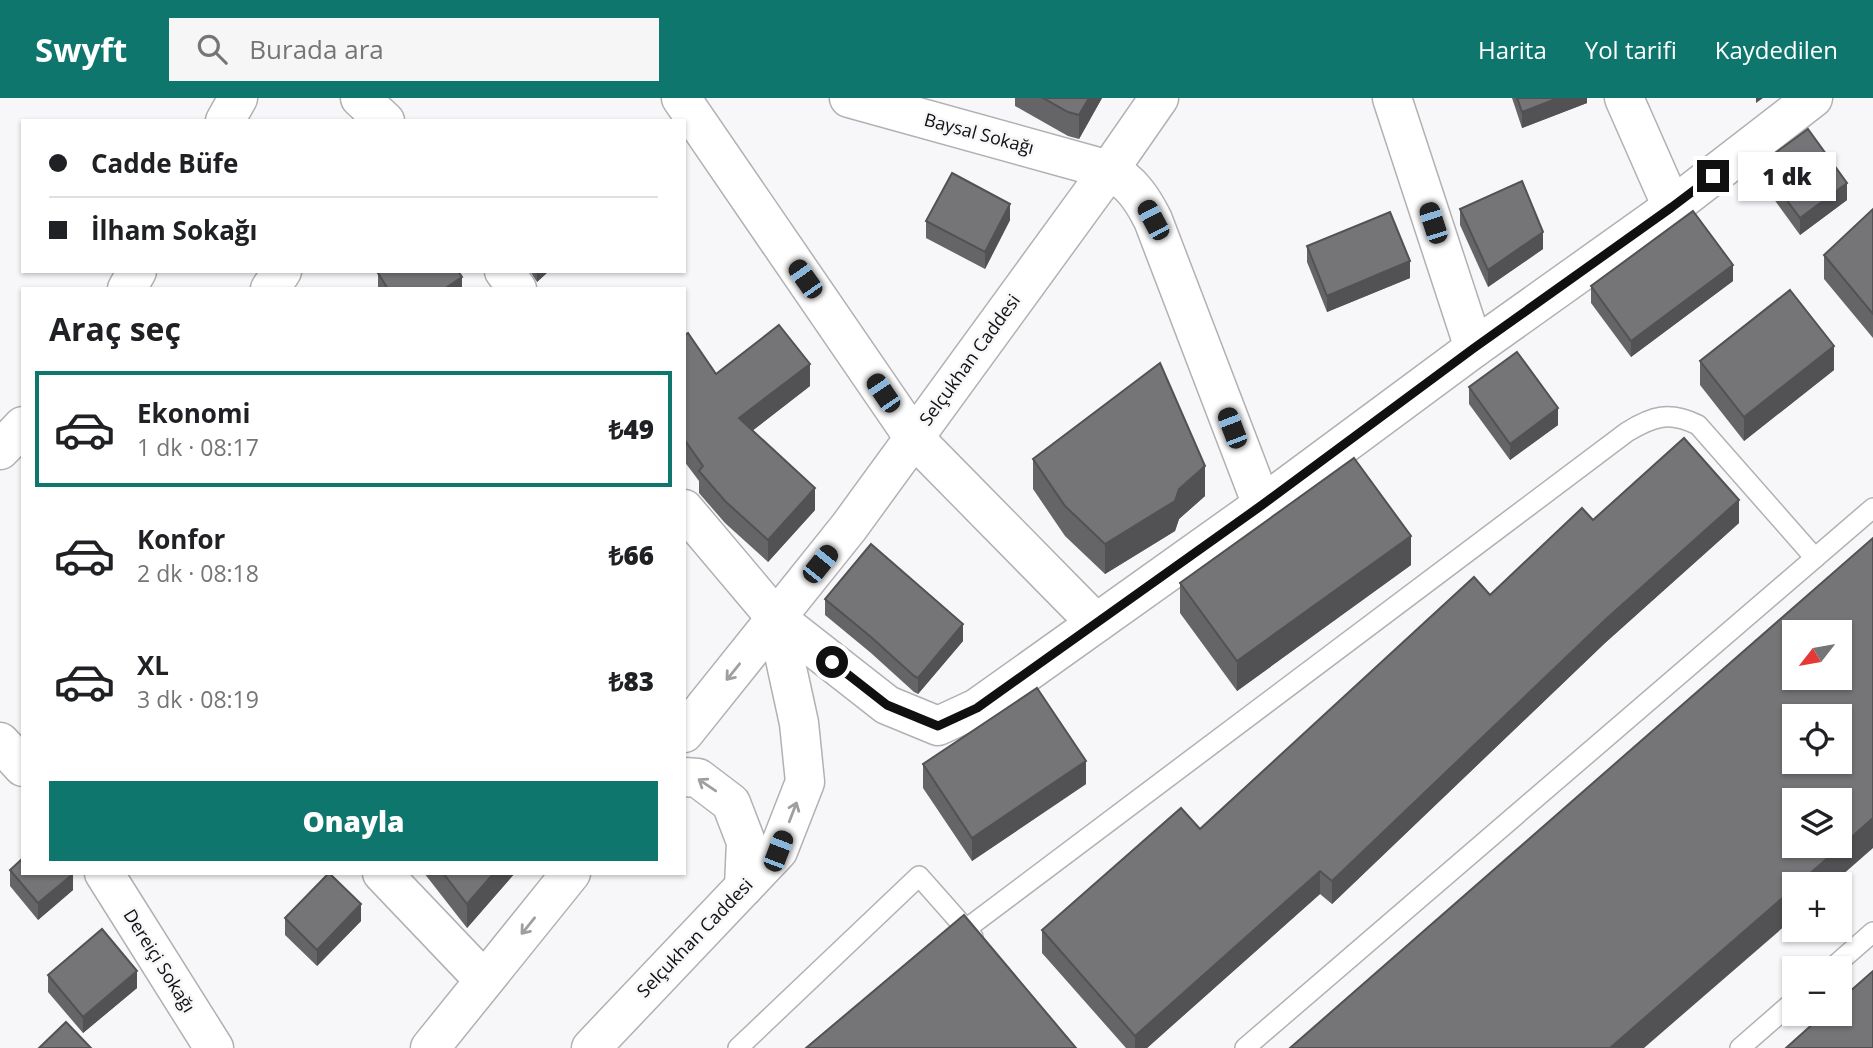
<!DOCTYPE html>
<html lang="tr">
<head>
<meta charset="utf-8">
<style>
	body { margin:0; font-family:"Open Sans",sans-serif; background:#f6f6f6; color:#202124; height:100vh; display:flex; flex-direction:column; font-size:26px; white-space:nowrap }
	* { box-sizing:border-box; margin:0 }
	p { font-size:23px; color:#757577 }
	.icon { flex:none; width:38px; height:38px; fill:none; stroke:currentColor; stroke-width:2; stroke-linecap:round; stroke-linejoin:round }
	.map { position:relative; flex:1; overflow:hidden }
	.side { position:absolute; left:21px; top:189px; width:665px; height:588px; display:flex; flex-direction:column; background:#fff; border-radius:0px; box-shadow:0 2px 5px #0004 }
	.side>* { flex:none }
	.banner { position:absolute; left:21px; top:21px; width:665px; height:154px; border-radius:0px; box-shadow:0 2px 5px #0004; display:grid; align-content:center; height:154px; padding:0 28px; background:#fff }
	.needle { width:46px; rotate:239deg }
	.tools { position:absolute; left:1782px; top:522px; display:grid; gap:14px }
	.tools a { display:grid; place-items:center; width:70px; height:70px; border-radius:0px; background:#fff; box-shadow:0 2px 5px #0004; font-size:35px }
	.end { position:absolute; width:32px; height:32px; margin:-16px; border:9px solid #101011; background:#fff; box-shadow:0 0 0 4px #fff }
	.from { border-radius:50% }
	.bubble { position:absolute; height:49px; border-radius:0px; background:#fff; box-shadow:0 2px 5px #0004; font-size:23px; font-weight:800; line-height:49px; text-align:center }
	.car { position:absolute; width:21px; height:42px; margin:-21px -10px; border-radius:9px; box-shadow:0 0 5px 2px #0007; background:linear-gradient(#222 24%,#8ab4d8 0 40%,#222 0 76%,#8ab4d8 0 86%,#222 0) }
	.banner b { display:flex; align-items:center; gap:24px; height:66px; font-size:26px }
	.banner b+b { border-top:2px solid #e0e0e0 }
	.banner i { width:18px; height:18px; background:#202124 }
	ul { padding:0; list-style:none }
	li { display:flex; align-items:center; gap:21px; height:116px; margin:0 14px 10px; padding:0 14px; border:4px solid transparent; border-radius:0px }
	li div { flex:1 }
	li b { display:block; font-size:26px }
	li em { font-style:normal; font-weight:800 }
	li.active { border-color:#0f766e }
	li>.icon { width:63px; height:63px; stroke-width:1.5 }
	h2 { padding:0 28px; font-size:32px; line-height:84px }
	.button { display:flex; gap:14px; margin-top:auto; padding:14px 28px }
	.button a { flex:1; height:80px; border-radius:0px; background:#0f766e; color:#fff; font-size:28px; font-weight:800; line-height:80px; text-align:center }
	header { display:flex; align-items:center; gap:42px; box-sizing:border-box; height:98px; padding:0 35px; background:#0f766e; color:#fff }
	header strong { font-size:33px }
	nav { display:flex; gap:38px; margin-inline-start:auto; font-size:24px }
	.search { width:490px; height:63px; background:#f6f6f6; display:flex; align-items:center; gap:18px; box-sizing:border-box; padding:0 24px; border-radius:0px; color:#757577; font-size:26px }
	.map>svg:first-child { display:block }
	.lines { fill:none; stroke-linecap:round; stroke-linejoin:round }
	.lane-casing { stroke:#b2b0b3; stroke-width:22 }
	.street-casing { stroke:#b2b0b3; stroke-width:41 }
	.secondary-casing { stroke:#b2b0b3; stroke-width:41 }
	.lane { stroke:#fff; stroke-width:19 }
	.street { stroke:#fff; stroke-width:38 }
	.secondary { stroke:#fff; stroke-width:38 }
	.wall { fill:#656567 }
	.shaded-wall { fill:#525254 }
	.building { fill:#757578; stroke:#525254; stroke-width:2; fill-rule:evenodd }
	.oneway { stroke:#9f9fa0 }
	.route { stroke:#101011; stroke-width:9 }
	.labels { text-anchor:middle; stroke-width:5; stroke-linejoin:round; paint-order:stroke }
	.street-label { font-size:18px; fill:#101011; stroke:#f7f6f9 }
</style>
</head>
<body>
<header>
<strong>Swyft</strong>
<div class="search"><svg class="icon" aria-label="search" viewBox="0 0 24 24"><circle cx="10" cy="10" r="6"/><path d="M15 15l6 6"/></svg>Burada ara</div>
<nav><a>Harita</a><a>Yol tarifi</a><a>Kaydedilen</a></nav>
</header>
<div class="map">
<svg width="1873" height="950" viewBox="0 0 1873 950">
	<rect width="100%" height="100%" fill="#f7f6f9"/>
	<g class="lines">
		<defs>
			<g id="lane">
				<path d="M966 831 1627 334C1653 318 1669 313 1698 327L1815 460"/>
				<path d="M1832 870 1873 834"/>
				<path d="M738 950 919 778 973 839"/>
				<path d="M1245 950 1873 410"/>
				<path d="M1740 950 1794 903"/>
			</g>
			<g id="street">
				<path d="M360 0 385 23"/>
				<path d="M681 0 914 340 1096 525"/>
				<path d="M849 0 1109 72C1131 84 1142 100 1153 122L1262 407"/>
				<path d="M1392 0 1474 250"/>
				<path d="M1624 0 1672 109"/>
				<path d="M225 23 238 0"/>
				<path d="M504 173 517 191"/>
				<path d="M127 191 137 173"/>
				<path d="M270 191 282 173"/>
				<path d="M0 352 23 328"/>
				<path d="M684 411 776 520 887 607 938 628 977 610 1262 407 1474 250 1672 109 1813 0"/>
				<path d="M0 644 23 669"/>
				<path d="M104 775 214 950"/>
				<path d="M382 775 484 882"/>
			</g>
			<g id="secondary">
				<path d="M684 635 849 429 1109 72 1159 0"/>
				<path d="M684 679 698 680 731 705 746 744 744 789"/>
				<path d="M430 950 571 775"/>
				<path d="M591 950 778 753 805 684 799 625 776 520"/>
			</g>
		</defs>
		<use href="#lane" class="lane-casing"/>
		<use href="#street" class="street-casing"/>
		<use href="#secondary" class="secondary-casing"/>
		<use href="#lane" class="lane"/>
		<use href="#street" class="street"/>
		<use href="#secondary" class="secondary"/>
	</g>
	<g class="wall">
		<path d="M1015 0H1102L1079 41 1068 38 1015 8Z"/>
		<path d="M1512 0H1587V5L1522 30Z"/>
		<path d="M1760 66 1847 102 1800 137 1760 82Z"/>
		<path d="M1460 111 1543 151 1488 189 1460 127Z"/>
		<path d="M1873 111V240L1824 181V157Z"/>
		<path d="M1010 122 985 171 926 140V123Z"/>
		<path d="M1307 148 1410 180 1327 214 1307 164Z"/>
		<path d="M530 173H549L537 184Z"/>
		<path d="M378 175 462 191H378Z"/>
		<path d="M1733 183 1631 259 1591 205V188Z"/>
		<path d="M684 237 716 276 810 288 752 333 815 412 768 464 725 425 699 395V383L684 363Z"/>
		<path d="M1700 263 1834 272 1744 343 1700 287Z"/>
		<path d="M1469 289 1558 327 1510 362 1469 306Z"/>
		<path d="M1033 361 1205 398 1179 421 1175 433 1105 476 1065 438 1033 391Z"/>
		<path d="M1593 422 1739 425 1605 545 1332 806 1320 796 1147 950H1126L1042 855V832L1200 731 1490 497Z"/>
		<path d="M1411 467 1237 593 1180 515V485Z"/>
		<path d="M825 501 963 543 918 596 914 594 871 555 825 517Z"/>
		<path d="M923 666 1086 686 972 763 923 690Z"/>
		<path d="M10 772 73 792 38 822 10 788Z"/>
		<path d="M424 775H515L467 830Z"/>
		<path d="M285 820 361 823 317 868 285 837Z"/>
		<path d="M48 877 137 890 83 935 48 894Z"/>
	</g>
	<g class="shaded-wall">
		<path d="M1089 0H1102L1079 41V17Z"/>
		<path d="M1558 0H1587V5L1522 30V14Z"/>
		<path d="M1756 0H1763L1756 5Z"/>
		<path d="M1847 85V102L1800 137V120Z"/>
		<path d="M1010 106V122L985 171V154Z"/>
		<path d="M1543 134V151L1488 189V172Z"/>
		<path d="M1410 163V180L1327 214V198Z"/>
		<path d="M1733 167V183L1631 259V243Z"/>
		<path d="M537 173H549L537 184Z"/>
		<path d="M462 179V191H444Z"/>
		<path d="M1834 248V272L1744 343V319Z"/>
		<path d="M810 266V288L739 343V320Z"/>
		<path d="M1558 310V327L1510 362V346Z"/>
		<path d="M1205 368V398L1179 421 1175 433 1105 476V446L1179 391Z"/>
		<path d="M815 390V412L768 464V442Z"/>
		<path d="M1739 402V425L1605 545 1332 806V783L1605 522Z"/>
		<path d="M1411 438V467L1237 593V563Z"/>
		<path d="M963 526V543L918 596V580Z"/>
		<path d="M1086 663V686L972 763V740Z"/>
		<path d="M1873 720V750L1832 786H1798Z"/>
		<path d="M1320 773V796L1147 950H1135V938Z"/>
		<path d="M494 775H515L467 830V806Z"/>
		<path d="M73 776V792L38 822V805Z"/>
		<path d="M1794 790V820L1644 950H1610Z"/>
		<path d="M361 806V823L317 868V852Z"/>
		<path d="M137 873V890L83 935V919Z"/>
	</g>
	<g class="building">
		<path d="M1043 0H1089L1079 17 1068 14Z"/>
		<path d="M1517 0H1558L1522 14Z"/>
		<path d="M1808 31 1847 85 1800 120 1760 66Z"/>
		<path d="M952 75 1010 106 985 154 926 123Z"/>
		<path d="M1522 83 1543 134 1488 172 1460 111Z"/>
		<path d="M1873 111V216L1824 157Z"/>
		<path d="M1693 113 1733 167 1631 243 1591 188Z"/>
		<path d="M1390 114 1410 163 1327 198 1307 148Z"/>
		<path d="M381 173H458L462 179 444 191H388L378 175Z"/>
		<path d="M1790 192 1834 248 1744 319 1700 263Z"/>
		<path d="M779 227 810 266 739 320 815 390 768 442 725 403 699 373 703 368 684 341V237L688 235 716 276Z"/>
		<path d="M1517 254 1558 310 1510 346 1469 289Z"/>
		<path d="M1160 265 1205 368 1179 391 1175 403 1105 446 1065 408 1033 361Z"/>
		<path d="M1684 340 1739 402 1605 522 1332 783 1320 773 1135 938 1042 832 1181 710 1200 731 1474 479 1490 497 1582 410 1593 422Z"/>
		<path d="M1354 360 1411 438 1237 563 1180 485Z"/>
		<path d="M1873 440V720L1798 786H1794V790L1610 950H1290ZM1794 534H1839V579H1794ZM1794 618H1839V663H1794ZM1794 702H1839V747H1794Z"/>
		<path d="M871 446 963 526 918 580 914 578 871 539 825 501Z"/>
		<path d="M1037 590 1086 663 972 740 923 666Z"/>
		<path d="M23 760V775L73 776 38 805 10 772Z"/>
		<path d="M329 775 361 806 317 852 285 820Z"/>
		<path d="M443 775H494L467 806Z"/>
		<path d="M964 817 1076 950H806Z"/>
		<path d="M102 831 137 873 83 919 48 877Z"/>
		<path d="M1873 873V950H1786L1825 915H1839V903Z"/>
		<path d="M66 924 91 950H39Z"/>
	</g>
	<defs><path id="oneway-shaft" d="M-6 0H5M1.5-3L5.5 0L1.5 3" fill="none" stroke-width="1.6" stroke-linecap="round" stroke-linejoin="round" transform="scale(1.75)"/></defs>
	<g class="oneway">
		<use href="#oneway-shaft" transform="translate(733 574) rotate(129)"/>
		<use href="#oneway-shaft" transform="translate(707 687) rotate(-146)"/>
		<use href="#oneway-shaft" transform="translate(793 714) rotate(-69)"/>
		<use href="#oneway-shaft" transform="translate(528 828) rotate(129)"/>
	</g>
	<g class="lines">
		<path class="route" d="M832 564 887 607 938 628 977 610 1262 407 1474 250 1672 109 1713 78"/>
	</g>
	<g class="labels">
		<g class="street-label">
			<text transform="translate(979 36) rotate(15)" y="6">Baysal Sokağı</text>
			<text transform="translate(970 262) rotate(-54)" y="6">Selçukhan Caddesi</text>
			<text transform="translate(695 840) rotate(-46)" y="6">Selçukhan Caddesi</text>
			<text transform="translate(159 863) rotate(58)" y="6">Dereiçi Sokağı</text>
		</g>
	</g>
</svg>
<div class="tools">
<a><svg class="needle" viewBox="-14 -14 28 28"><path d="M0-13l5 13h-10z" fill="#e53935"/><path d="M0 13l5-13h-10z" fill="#757577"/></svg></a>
<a><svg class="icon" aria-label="locate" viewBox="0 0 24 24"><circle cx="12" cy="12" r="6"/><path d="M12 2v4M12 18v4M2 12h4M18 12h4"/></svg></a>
<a><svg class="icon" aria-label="layers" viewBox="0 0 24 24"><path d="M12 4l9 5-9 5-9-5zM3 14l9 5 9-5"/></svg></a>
<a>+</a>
<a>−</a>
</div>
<i class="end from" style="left:832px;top:564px"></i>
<i class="end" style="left:1713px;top:78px"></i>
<div class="bubble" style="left:1738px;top:54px;width:98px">1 dk</div>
<i class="car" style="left:1153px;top:122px;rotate:332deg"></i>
<i class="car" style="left:1433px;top:125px;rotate:342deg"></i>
<i class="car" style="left:805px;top:181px;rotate:325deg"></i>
<i class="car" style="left:883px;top:295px;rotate:326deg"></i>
<i class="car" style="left:1232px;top:330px;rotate:339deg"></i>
<i class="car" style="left:820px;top:466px;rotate:39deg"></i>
<i class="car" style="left:778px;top:753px;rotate:21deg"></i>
<div class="banner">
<b><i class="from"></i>Cadde Büfe</b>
<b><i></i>İlham Sokağı</b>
</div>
<section class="side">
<h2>Araç seç</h2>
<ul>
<li class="active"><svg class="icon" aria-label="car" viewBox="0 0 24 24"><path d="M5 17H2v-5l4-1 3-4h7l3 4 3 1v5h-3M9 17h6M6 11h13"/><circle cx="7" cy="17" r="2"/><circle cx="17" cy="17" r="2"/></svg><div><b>Ekonomi</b><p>1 dk · 08:17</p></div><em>₺49</em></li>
<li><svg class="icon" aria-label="car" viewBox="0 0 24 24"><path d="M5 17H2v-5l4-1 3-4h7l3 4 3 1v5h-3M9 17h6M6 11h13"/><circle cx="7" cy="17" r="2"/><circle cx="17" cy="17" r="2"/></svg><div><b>Konfor</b><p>2 dk · 08:18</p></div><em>₺66</em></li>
<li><svg class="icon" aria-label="car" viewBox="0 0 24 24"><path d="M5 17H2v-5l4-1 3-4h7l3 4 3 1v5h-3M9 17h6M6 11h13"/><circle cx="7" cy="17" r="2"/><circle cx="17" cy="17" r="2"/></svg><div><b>XL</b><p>3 dk · 08:19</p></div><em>₺83</em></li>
</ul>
<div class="button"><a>Onayla</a></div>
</section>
</div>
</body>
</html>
